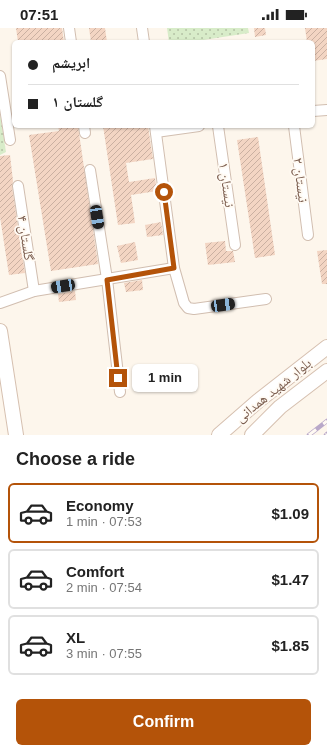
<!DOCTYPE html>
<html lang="en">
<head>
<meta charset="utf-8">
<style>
	body { margin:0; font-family:Arial,"Noto Naskh Arabic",sans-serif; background:#f6f6f6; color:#222; height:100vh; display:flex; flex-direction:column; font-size:15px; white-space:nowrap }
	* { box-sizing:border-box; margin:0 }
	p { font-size:13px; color:#767676 }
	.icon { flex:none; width:22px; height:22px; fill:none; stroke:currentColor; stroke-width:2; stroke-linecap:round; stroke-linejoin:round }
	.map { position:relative; height:407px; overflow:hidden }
	.details { display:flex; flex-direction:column; background:#fff; flex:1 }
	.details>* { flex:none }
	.hud { position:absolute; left:12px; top:12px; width:303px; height:88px; border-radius:6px; box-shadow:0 1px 3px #0004; display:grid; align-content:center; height:88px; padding:0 16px; background:#fff }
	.end { position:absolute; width:18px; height:18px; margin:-9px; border:5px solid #b45309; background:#fff; box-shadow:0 0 0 2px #fff }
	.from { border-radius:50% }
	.bubble { position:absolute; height:28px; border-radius:6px; background:#fff; box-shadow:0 1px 3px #0004; font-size:13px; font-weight:800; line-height:28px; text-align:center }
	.car { position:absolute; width:12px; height:24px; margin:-12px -6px; border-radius:5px; box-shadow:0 0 3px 1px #0007; background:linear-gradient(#222 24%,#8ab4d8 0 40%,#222 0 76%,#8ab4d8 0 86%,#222 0) }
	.hud b { display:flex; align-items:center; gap:14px; height:38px; font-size:15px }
	.hud b+b { border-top:1px solid #e0e0e0 }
	.hud i { width:10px; height:10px; background:#222 }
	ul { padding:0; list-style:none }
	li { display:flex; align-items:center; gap:12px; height:60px; margin:0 8px 6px; padding:0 8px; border:2px solid #e0e0e0; border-radius:6px }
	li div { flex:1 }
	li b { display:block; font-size:15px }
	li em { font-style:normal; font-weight:800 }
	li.active { border-color:#b45309 }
	li>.icon { width:36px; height:36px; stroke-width:1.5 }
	h2 { padding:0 16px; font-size:18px; line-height:48px }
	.primary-button { display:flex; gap:8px; margin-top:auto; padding:8px 16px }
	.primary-button a { flex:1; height:46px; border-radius:6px; background:#b45309; color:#fff; font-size:16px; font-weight:800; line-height:46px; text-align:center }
	.status { display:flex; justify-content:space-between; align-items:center; height:28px; padding:0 20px; background:#fff; direction:ltr }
	.status svg { height:11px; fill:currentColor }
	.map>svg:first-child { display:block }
	.park { fill:url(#park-dots) }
	.building { fill:url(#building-hatch) }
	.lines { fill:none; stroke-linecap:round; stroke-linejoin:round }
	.street-casing { stroke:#d1beb0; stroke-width:12 }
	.secondary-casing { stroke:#d6c0b0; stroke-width:16 }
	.street { stroke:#fff; stroke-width:10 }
	.secondary { stroke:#fff; stroke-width:14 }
	.rail-casing { stroke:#b9a8c9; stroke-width:4.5 }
	.rail { stroke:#fffaf3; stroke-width:3; stroke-dasharray:9; stroke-linecap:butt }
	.route { stroke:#b45309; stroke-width:5 }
	.labels { text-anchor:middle; stroke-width:3.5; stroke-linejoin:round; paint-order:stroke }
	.street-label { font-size:14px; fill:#7a5c4d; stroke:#fffaf3 }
</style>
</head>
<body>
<div class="status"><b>07:51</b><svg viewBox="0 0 49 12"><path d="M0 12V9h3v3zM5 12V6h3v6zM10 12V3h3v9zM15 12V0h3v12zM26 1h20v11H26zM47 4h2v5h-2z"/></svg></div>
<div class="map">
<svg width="327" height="407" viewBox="0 0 327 407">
	<defs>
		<pattern id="park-dots" width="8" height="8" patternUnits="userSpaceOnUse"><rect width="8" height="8" fill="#d8ecc9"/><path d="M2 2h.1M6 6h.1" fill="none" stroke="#b4c2a5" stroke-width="1.8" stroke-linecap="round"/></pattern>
		<pattern id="building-hatch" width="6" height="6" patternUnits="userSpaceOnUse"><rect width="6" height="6" fill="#f3d5c3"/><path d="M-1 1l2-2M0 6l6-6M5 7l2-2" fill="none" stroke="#cab0a1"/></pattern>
	</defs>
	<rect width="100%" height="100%" fill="#fdf6ec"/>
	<g class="park">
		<path d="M167 0H248L249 5 190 14H169Z"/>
		<path d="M0 86 6 124 0 127Z"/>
	</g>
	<g class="building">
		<path d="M16 0H62L64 14H18Z"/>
		<path d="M89 0H105L107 14H91Z"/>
		<path d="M254 0H265L266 7 255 9Z"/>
		<path d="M305 0H327V31L313 33V14H307Z"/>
		<path d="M58 98H78L98 236 51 243 29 107 59 103Z"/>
		<path d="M103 98H148L153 131 126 135 129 154 155 150 157 163 131 167 135 195 118 197Z"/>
		<path d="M258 109 275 227 255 230 237 112Z"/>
		<path d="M10 127 13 153 12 159 25 245 9 247 0 189V128Z"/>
		<path d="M161 194 163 207 147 209 145 197Z"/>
		<path d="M225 213 226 223H233L235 234 208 237 205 215Z"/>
		<path d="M135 214 138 232 121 235 117 218Z"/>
		<path d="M327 222V256H322L317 223Z"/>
		<path d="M142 252 143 262 126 264 124 255Z"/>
		<path d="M75 263 76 272 59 274 58 266Z"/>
		<path d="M156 344 157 357 140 359 138 346Z"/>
	</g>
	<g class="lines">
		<defs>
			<g id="street">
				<path d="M69 0 71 14"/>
				<path d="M142 0 144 14"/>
				<path d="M0 48 10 112"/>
				<path d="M313 83 327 82"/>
				<path d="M84 98 85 105"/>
				<path d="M155 98 174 240 184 275 188 280 194 281 266 271"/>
				<path d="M218 98 235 217"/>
				<path d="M294 98 308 207"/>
				<path d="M156 104 199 98"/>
				<path d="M90 142 107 251 120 364"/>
				<path d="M18 158 34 263"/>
				<path d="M0 275 34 263 174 240"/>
			</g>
			<g id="secondary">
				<path d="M0 303 16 407"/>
				<path d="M219 407 258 373 327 319"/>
				<path d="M252 407 280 379 327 343"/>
			</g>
		</defs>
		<use href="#street" class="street-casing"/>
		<use href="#secondary" class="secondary-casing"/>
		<use href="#street" class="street"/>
		<use href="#secondary" class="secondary"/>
		<defs>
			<g id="rail">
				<path d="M309 407 327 393"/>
				<path d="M326 407 327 406"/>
			</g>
		</defs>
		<use href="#rail" class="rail-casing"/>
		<use href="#rail" class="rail"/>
	</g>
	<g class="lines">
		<path class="route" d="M118 350 107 252 174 240 164 164"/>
	</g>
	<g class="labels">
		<g class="street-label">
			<text transform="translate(301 152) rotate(83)" y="5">نیستان ۲</text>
			<text transform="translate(227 157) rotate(82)" y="5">نیستان ۱</text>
			<text transform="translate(26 210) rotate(81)" y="5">گلستان ۴</text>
			<text transform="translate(273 362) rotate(-39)" y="5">بلوار شهید همدانی</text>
		</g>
	</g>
</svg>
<i class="end from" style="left:164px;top:164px"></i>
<i class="end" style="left:118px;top:350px"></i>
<div class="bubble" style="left:132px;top:336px;width:66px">1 min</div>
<i class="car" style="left:97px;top:189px;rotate:171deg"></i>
<i class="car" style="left:63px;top:258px;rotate:261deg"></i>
<i class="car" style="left:223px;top:277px;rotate:82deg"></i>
<div class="hud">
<b><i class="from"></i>ابریشم</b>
<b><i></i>گلستان ۱</b>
</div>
</div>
<section class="details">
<h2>Choose a ride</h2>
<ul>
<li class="active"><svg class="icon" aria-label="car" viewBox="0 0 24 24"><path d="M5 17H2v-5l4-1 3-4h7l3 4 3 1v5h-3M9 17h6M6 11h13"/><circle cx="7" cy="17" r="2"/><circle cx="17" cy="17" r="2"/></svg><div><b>Economy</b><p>1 min · 07:53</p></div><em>$1.09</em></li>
<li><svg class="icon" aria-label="car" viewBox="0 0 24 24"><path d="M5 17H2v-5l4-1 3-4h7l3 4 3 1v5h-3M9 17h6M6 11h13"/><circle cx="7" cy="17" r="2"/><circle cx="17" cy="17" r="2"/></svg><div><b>Comfort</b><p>2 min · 07:54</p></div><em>$1.47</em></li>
<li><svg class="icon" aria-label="car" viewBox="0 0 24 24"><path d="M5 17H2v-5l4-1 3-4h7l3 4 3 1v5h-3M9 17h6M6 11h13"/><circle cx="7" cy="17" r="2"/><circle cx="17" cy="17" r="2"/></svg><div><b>XL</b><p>3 min · 07:55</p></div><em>$1.85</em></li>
</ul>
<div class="primary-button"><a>Confirm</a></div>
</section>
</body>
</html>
